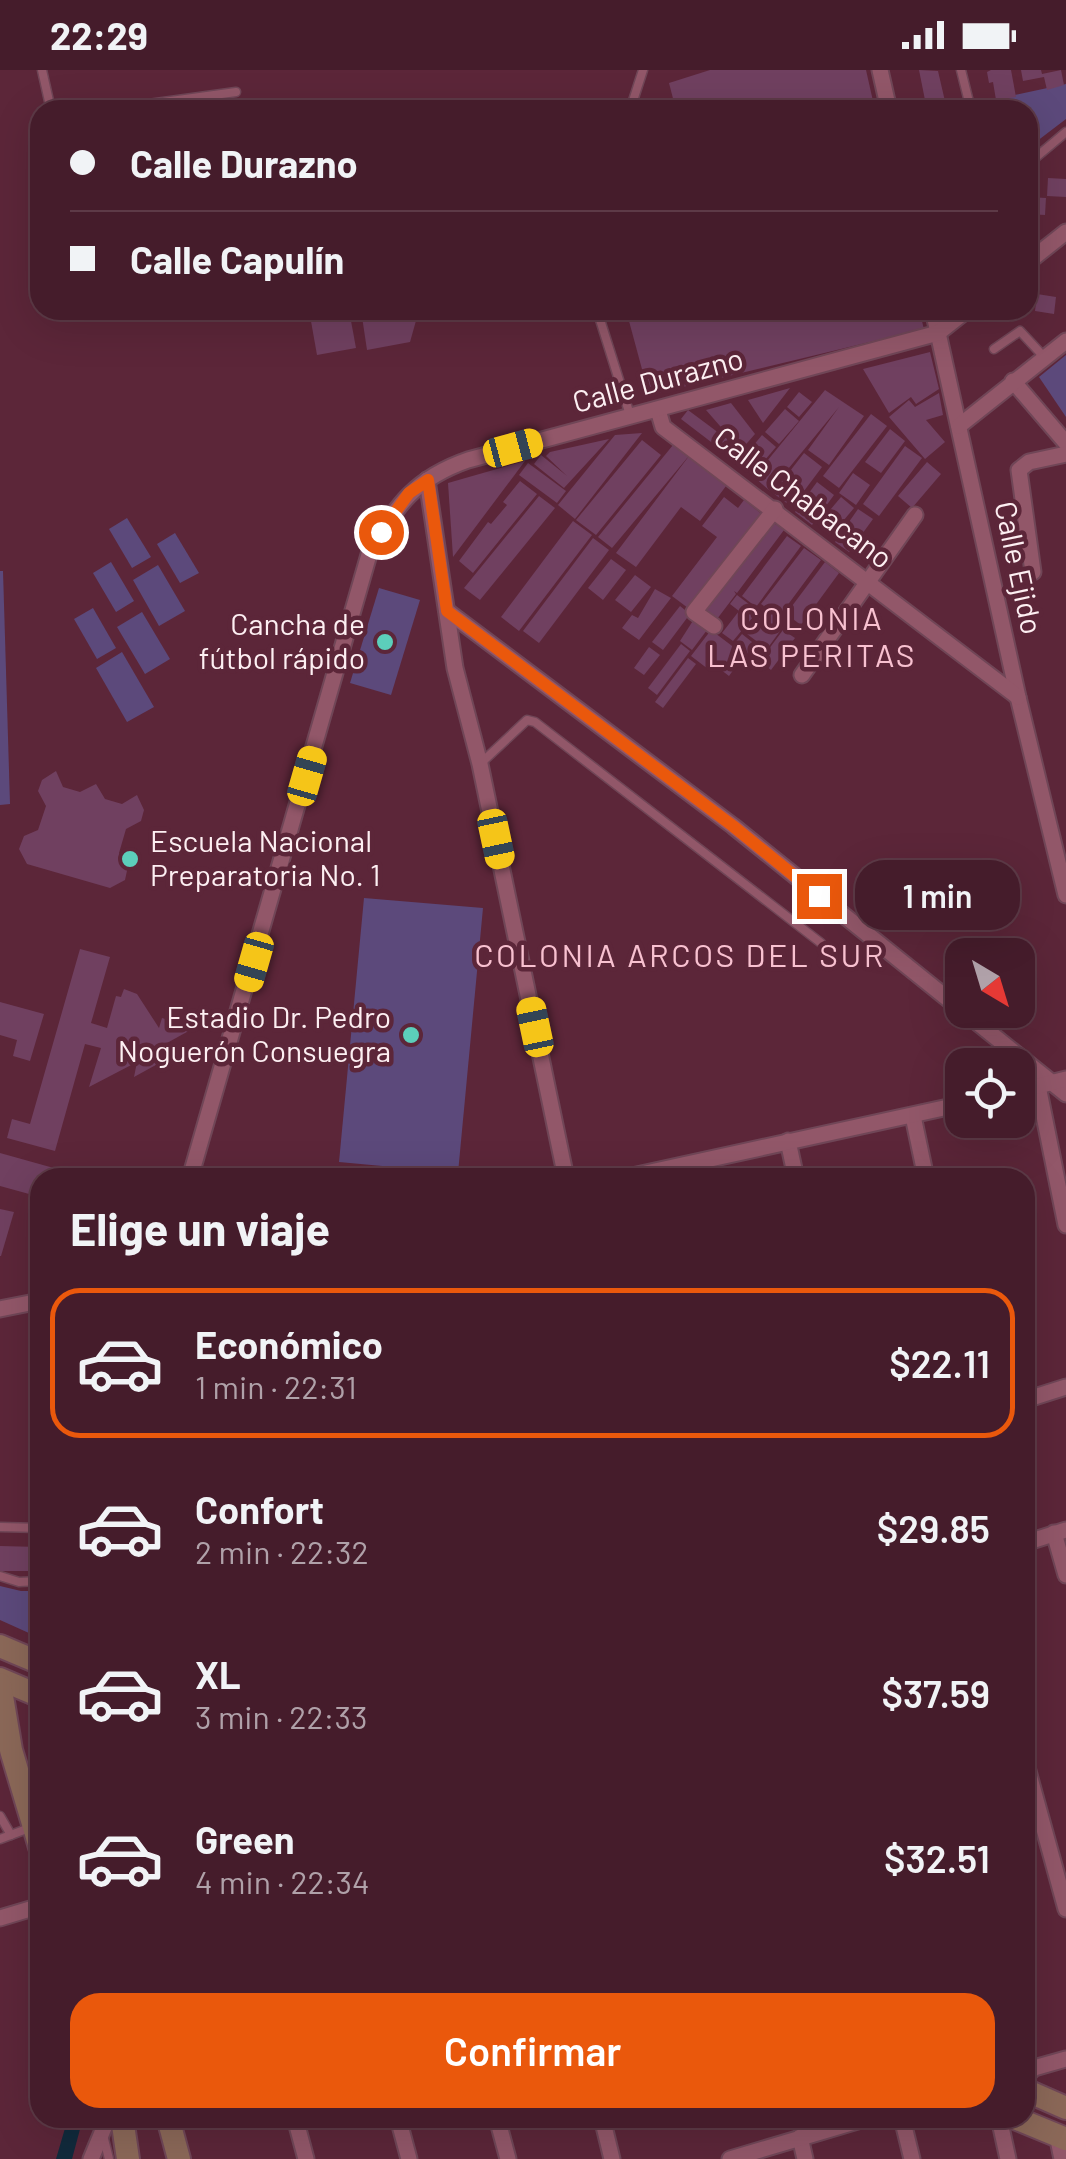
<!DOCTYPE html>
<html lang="es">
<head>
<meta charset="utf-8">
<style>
	body { margin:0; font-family:Barlow,sans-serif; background:#4c2533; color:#f1f3f6; height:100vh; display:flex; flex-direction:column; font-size:38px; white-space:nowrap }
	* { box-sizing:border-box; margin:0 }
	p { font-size:32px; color:#b0a1a9 }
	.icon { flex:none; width:55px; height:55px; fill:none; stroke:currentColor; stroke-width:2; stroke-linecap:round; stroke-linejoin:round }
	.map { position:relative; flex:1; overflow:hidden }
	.sheet { position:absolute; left:30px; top:1098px; width:1005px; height:960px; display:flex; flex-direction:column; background:#451c2b; border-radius:30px; box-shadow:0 10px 40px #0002,0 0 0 2px #5d3a47 }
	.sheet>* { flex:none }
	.guide { position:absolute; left:30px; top:30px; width:1008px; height:220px; border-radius:30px; box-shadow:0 10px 40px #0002,0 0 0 2px #5d3a47; display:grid; align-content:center; height:220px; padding:0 40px; background:#451c2b }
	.needle { width:65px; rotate:142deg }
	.controls { position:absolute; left:945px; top:868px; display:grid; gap:20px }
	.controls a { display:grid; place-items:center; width:90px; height:90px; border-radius:20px; background:#451c2b; box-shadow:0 10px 40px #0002,0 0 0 2px #5d3a47; font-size:50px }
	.end { position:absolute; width:45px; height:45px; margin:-22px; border:12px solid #ea580c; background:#fff; box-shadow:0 0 0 5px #fff }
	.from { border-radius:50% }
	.bubble { position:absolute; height:70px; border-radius:30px; background:#451c2b; box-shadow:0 10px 40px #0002,0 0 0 2px #5d3a47; font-size:32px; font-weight:600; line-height:70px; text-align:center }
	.car { position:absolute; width:30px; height:60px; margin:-30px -15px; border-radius:12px; box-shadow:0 0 8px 2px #0007; background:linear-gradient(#f5c518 24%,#345 0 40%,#f5c518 0 76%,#345 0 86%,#f5c518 0) }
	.guide b { display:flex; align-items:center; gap:35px; height:95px; font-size:38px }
	.guide b+b { border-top:2px solid #5d3a47 }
	.guide i { width:25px; height:25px; background:#f1f3f6 }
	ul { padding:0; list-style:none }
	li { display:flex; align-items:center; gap:30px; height:150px; margin:0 20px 15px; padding:0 20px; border:5px solid transparent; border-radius:30px }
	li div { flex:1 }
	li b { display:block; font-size:38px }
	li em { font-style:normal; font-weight:600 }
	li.selected { border-color:#ea580c }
	li>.icon { width:90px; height:90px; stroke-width:1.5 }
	h2 { padding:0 40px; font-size:45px; line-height:120px }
	.primary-button { display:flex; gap:20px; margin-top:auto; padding:20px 40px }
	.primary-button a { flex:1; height:115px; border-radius:30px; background:#ea580c; color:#fff; font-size:40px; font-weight:600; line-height:115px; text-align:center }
	.status { display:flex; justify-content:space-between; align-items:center; height:70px; padding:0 50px; background:#451c2b; direction:ltr }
	.status svg { height:28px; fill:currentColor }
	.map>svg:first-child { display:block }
	.green { fill:#5c497b }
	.water { fill:#112a3c }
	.building { fill:#704060 }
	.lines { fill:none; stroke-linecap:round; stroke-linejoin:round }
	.lane-casing { stroke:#704657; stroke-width:11 }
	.street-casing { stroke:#704657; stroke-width:19 }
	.secondary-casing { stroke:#704657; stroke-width:26 }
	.lane { stroke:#925769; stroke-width:8 }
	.street { stroke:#925769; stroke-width:15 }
	.secondary { stroke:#8b6858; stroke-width:22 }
	.route { stroke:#ea580c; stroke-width:12 }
	.poi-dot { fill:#5ccebb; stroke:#5c2639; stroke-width:4 }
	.labels { text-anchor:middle; stroke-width:9; stroke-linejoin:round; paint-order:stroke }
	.street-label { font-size:30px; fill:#fdeff2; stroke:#5c2639 }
	.poi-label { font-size:30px; fill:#fdeff2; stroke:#5c2639; text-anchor:end }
	.neighbourhood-label { font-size:32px; letter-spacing:2.5px; fill:#f8c1d0; stroke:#5c2639 }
</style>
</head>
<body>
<div class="status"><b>22:29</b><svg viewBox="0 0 49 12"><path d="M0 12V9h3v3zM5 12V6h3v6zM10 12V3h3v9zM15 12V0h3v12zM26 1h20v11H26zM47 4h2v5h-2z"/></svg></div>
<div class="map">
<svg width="1066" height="2089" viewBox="0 0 1066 2089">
	<rect width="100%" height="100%" fill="#5c2639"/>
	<g class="green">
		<path d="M1066 14V49L1028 78V40H984L982 32Z"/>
		<path d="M1066 285V347L1039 307Z"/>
		<path d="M127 448 151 487 132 498 109 459Z"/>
		<path d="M175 463 199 503 180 513 157 474Z"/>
		<path d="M111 492 134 531 116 542 93 503Z"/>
		<path d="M158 495 185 541 159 556 133 510Z"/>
		<path d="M0 501H3L10 734 0 735Z"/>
		<path d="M379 518 420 530 391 625 350 613Z"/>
		<path d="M93 538 116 578 97 589 74 549Z"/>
		<path d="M142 542 170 589 145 604 117 557Z"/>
		<path d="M122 582 154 637 127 652 96 598Z"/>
		<path d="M364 828 483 838 458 1103 339 1092Z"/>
		<path d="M0 1516 21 1521H40V1568L0 1550Z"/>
	</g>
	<path class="water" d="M68 2048H83L72 2089H56Z"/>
	<g class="building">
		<path d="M710 0H866L875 40H676L669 13Z"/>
		<path d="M919 0 938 1 947 40H927Z"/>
		<path d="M991 0H1011L1016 27 996 30 993 12 989 13 987 2Z"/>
		<path d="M1021 0H1041L1042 4 1061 0 1064 15 1047 20 1044 7 1023 11Z"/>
		<path d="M1048 108 1066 109V127L1047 126Z"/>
		<path d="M1028 127 1046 128 1045 145 1028 144Z"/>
		<path d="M1037 224 1056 227 1054 244 1035 241Z"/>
		<path d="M309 240H349L356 278 317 285Z"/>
		<path d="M361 240H419L410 272 367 280Z"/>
		<path d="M626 240H919L924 259 649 325Z"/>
		<path d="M930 282 939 319 916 334 911 327 889 343 863 299Z"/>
		<path d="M790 318 763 353 748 330Z"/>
		<path d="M825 320 864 346 829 395 808 380 839 337 770 421 754 407Z"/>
		<path d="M799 322 812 332 799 347 787 337Z"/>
		<path d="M939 323 943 345 926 350 945 372 925 389 889 347 909 330 915 337Z"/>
		<path d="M731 333 755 364 741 380 706 340Z"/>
		<path d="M785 339 799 351 779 374 765 362Z"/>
		<path d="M688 340 739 378 732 388 681 349Z"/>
		<path d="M871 344 887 356 839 418 823 406Z"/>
		<path d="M890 359 905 371 881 403 865 392Z"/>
		<path d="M642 363 575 449 558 435 615 365Z"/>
		<path d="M762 365 776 377 753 404 739 393Z"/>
		<path d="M609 369 564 418 534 394 541 385 567 406 546 386 550 382Z"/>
		<path d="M642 370 661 385 596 465 576 450Z"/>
		<path d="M673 375 688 387 612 478 598 467Z"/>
		<path d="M905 376 922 388 879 446 863 434Z"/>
		<path d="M804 383 822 397 792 437 773 423Z"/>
		<path d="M689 386 726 416 700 451 681 437 636 497 616 483Z"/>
		<path d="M525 391 453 487 448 413Z"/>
		<path d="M927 392 941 404 912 438 898 426Z"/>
		<path d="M528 393 566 421 557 433 519 405Z"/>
		<path d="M853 403 870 415 856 435 839 423Z"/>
		<path d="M520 411 537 424 473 503 459 491 488 452 491 454 507 435 503 432Z"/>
		<path d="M817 412 834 425 812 455 795 442Z"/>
		<path d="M539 426 555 438 480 530 464 518Z"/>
		<path d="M724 427 738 438 744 430 763 445 692 541 672 526 717 467 702 456Z"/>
		<path d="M841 427 854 438 833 463 820 452Z"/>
		<path d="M858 439 873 449 849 482 835 472Z"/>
		<path d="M768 449 784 460 737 523 734 521 736 524 714 553 698 542Z"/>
		<path d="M573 451 592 465 519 561 501 547Z"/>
		<path d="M787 466 801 476 756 537 742 526Z"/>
		<path d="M593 468 609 480 539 573 523 561Z"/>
		<path d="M804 478 821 490 781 544 797 557 792 563 783 557 767 579 747 564 764 536 761 534Z"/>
		<path d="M611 489 626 500 603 530 588 518Z"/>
		<path d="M825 492 839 503 801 555 786 544Z"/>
		<path d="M635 505 651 517 631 542 615 530Z"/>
		<path d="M655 519 671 528 639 570 622 558 632 545 638 548Z"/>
		<path d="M737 525 758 541 733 571 722 563 739 541 730 534Z"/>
		<path d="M680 536 690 544 663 580 652 572Z"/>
		<path d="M696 546 710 556 692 580 680 571Z"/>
		<path d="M711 560 744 585 729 606 712 593 708 599 691 586Z"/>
		<path d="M783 560 795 568 771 600 760 591Z"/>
		<path d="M742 564 757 576 750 585 734 574Z"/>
		<path d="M681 574 690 581 657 625 648 618Z"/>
		<path d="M649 577 660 585 644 605 634 598Z"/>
		<path d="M688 588 696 594 663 638 655 632Z"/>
		<path d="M56 701 63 717 80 722 96 714 105 729 122 734 137 725 144 740 141 751 126 759 119 783 128 796 125 810 110 818 27 794 19 779 24 766 38 760 46 736 38 721 42 710Z"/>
		<path d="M80 879 110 887 91 953 107 958 116 926 121 927 124 919 137 924 159 958 162 948 194 958 167 973 174 985 134 1007 137 992 89 1017 101 978 85 974 55 1081 7 1068 12 1049 30 1054Z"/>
		<path d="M0 932 44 944 30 991 13 986 17 970 0 965Z"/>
		<path d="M0 1083 68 1102 66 1108H40V1127L0 1116Z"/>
		<path d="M0 1139 14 1142 1 1186H0Z"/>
		<path d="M0 1476 40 1477V1501H0Z"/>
	</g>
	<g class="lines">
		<defs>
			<g id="lane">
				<path d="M42 0 51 40"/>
				<path d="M961 0 971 40"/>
				<path d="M105 40 236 22"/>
				<path d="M630 40 643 0"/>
				<path d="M1028 94 1066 62"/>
				<path d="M597 240 630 345"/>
				<path d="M994 279 1020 261 1045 288"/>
				<path d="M480 694 527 650 535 652 821 873"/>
				<path d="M0 1457 40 1458"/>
				<path d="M0 1506 19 1512 40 1511"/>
				<path d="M0 1746 11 1765"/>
				<path d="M0 1769 32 1757"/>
				<path d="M103 2065 109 2089"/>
			</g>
			<g id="street">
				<path d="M880 0 889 40"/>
				<path d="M1028 192 1066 162"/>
				<path d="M933 240 1018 627 1066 825"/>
				<path d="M1013 311 1066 373"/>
				<path d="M658 340 663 357 1018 627"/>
				<path d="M959 356 1066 271"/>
				<path d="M427 410 455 598 480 694 566 1108"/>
				<path d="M1033 502 1019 400 1029 392 1066 384"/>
				<path d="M447 541 733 756 1066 1024"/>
				<path d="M714 556 694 542 775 439"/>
				<path d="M802 605 915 445"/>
				<path d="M1038 1016 1066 1155"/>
				<path d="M1018 1021 1066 1009"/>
				<path d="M913 1046 926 1108"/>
				<path d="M788 1071 796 1108"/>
				<path d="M190 1108 370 481C396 435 416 408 468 390L938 263 967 240"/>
				<path d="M623 1108 962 1034"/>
				<path d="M0 1239 40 1231"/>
				<path d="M1025 1330 1066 1317"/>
				<path d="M1054 1463 1066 1505"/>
				<path d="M1025 1473 1066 1460"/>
				<path d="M1025 1690 1066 1839"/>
				<path d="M0 1848 40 1836"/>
				<path d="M1025 2007 1034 1998 1066 1989"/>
				<path d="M295 2048 306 2089"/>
				<path d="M398 2048 409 2089"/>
				<path d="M497 2048 508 2089"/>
				<path d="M602 2048 612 2089"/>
				<path d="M902 2048 912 2089"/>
				<path d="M999 2048 1008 2089"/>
				<path d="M1057 2065 1062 2089"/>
				<path d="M800 2067 805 2089"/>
				<path d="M91 2089 108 2048"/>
				<path d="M730 2089 868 2048"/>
			</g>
			<g id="secondary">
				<path d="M0 1576 40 1593"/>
				<path d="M0 1609 40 1626"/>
				<path d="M0 1614 11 1680 40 1777"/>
				<path d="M1025 2020 1066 2038"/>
				<path d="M122 2048 128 2089"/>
				<path d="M168 2048 179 2089"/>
				<path d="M1015 2048 1066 2069"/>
			</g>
		</defs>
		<use href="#lane" class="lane-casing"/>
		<use href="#street" class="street-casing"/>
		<use href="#secondary" class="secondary-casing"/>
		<use href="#lane" class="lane"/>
		<use href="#street" class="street"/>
		<use href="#secondary" class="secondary"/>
	</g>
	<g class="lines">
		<path class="route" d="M381 462 409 423 428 410 447 541 733 756 819 826"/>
	</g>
	<g class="poi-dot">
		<circle cx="385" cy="572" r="10"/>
		<circle cx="130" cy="789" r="10"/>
		<circle cx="411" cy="965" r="10"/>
	</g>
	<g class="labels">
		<g class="street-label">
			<text transform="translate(658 311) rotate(-15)" y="10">Calle Durazno</text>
			<text transform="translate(803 428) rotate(37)" y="10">Calle Chabacano</text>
			<text transform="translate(1018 498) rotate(78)" y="10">Calle Ejido</text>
		</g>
		<g class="poi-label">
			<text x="365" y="565">Cancha de<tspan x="365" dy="34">fútbol rápido</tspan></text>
			<text x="150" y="782" text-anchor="start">Escuela Nacional<tspan x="150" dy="34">Preparatoria No. 1</tspan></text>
			<text x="391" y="958">Estadio Dr. Pedro<tspan x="391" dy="34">Noguerón Consuegra</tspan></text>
		</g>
		<g class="neighbourhood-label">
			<text x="812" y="560">COLONIA<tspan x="812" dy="37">LAS PERITAS</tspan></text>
			<text x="680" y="897">COLONIA ARCOS DEL SUR</text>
		</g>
	</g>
</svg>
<div class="controls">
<a><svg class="needle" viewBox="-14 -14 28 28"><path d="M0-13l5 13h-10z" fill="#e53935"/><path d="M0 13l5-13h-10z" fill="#b0a1a9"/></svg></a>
<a><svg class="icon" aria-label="locate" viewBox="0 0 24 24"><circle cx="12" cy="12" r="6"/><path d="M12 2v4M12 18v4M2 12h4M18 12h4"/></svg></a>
</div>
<i class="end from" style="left:381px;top:462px"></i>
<i class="end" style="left:819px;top:826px"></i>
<div class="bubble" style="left:855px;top:790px;width:165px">1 min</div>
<i class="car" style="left:513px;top:378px;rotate:75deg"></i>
<i class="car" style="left:307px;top:706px;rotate:16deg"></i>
<i class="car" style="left:496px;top:769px;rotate:168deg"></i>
<i class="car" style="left:254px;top:892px;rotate:196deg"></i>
<i class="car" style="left:535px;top:957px;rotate:348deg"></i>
<div class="guide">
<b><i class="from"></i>Calle Durazno</b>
<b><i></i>Calle Capulín</b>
</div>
<section class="sheet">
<h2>Elige un viaje</h2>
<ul>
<li class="selected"><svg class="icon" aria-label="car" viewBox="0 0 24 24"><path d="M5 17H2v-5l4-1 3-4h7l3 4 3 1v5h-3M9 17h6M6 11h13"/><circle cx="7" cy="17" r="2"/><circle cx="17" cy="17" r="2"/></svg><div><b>Económico</b><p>1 min · 22:31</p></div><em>$22.11</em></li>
<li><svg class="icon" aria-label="car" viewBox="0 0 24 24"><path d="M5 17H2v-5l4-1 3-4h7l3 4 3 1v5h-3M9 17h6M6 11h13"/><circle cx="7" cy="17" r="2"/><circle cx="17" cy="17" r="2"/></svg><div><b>Confort</b><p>2 min · 22:32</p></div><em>$29.85</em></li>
<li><svg class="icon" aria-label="car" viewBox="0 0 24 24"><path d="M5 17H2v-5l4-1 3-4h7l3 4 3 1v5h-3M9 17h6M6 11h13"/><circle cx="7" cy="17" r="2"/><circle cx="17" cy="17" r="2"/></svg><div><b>XL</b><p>3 min · 22:33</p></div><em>$37.59</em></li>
<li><svg class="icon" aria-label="car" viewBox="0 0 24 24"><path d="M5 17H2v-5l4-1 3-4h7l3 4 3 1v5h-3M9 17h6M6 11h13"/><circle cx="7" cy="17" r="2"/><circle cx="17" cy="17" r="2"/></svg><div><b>Green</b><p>4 min · 22:34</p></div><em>$32.51</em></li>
</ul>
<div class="primary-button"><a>Confirmar</a></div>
</section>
</div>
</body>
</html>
